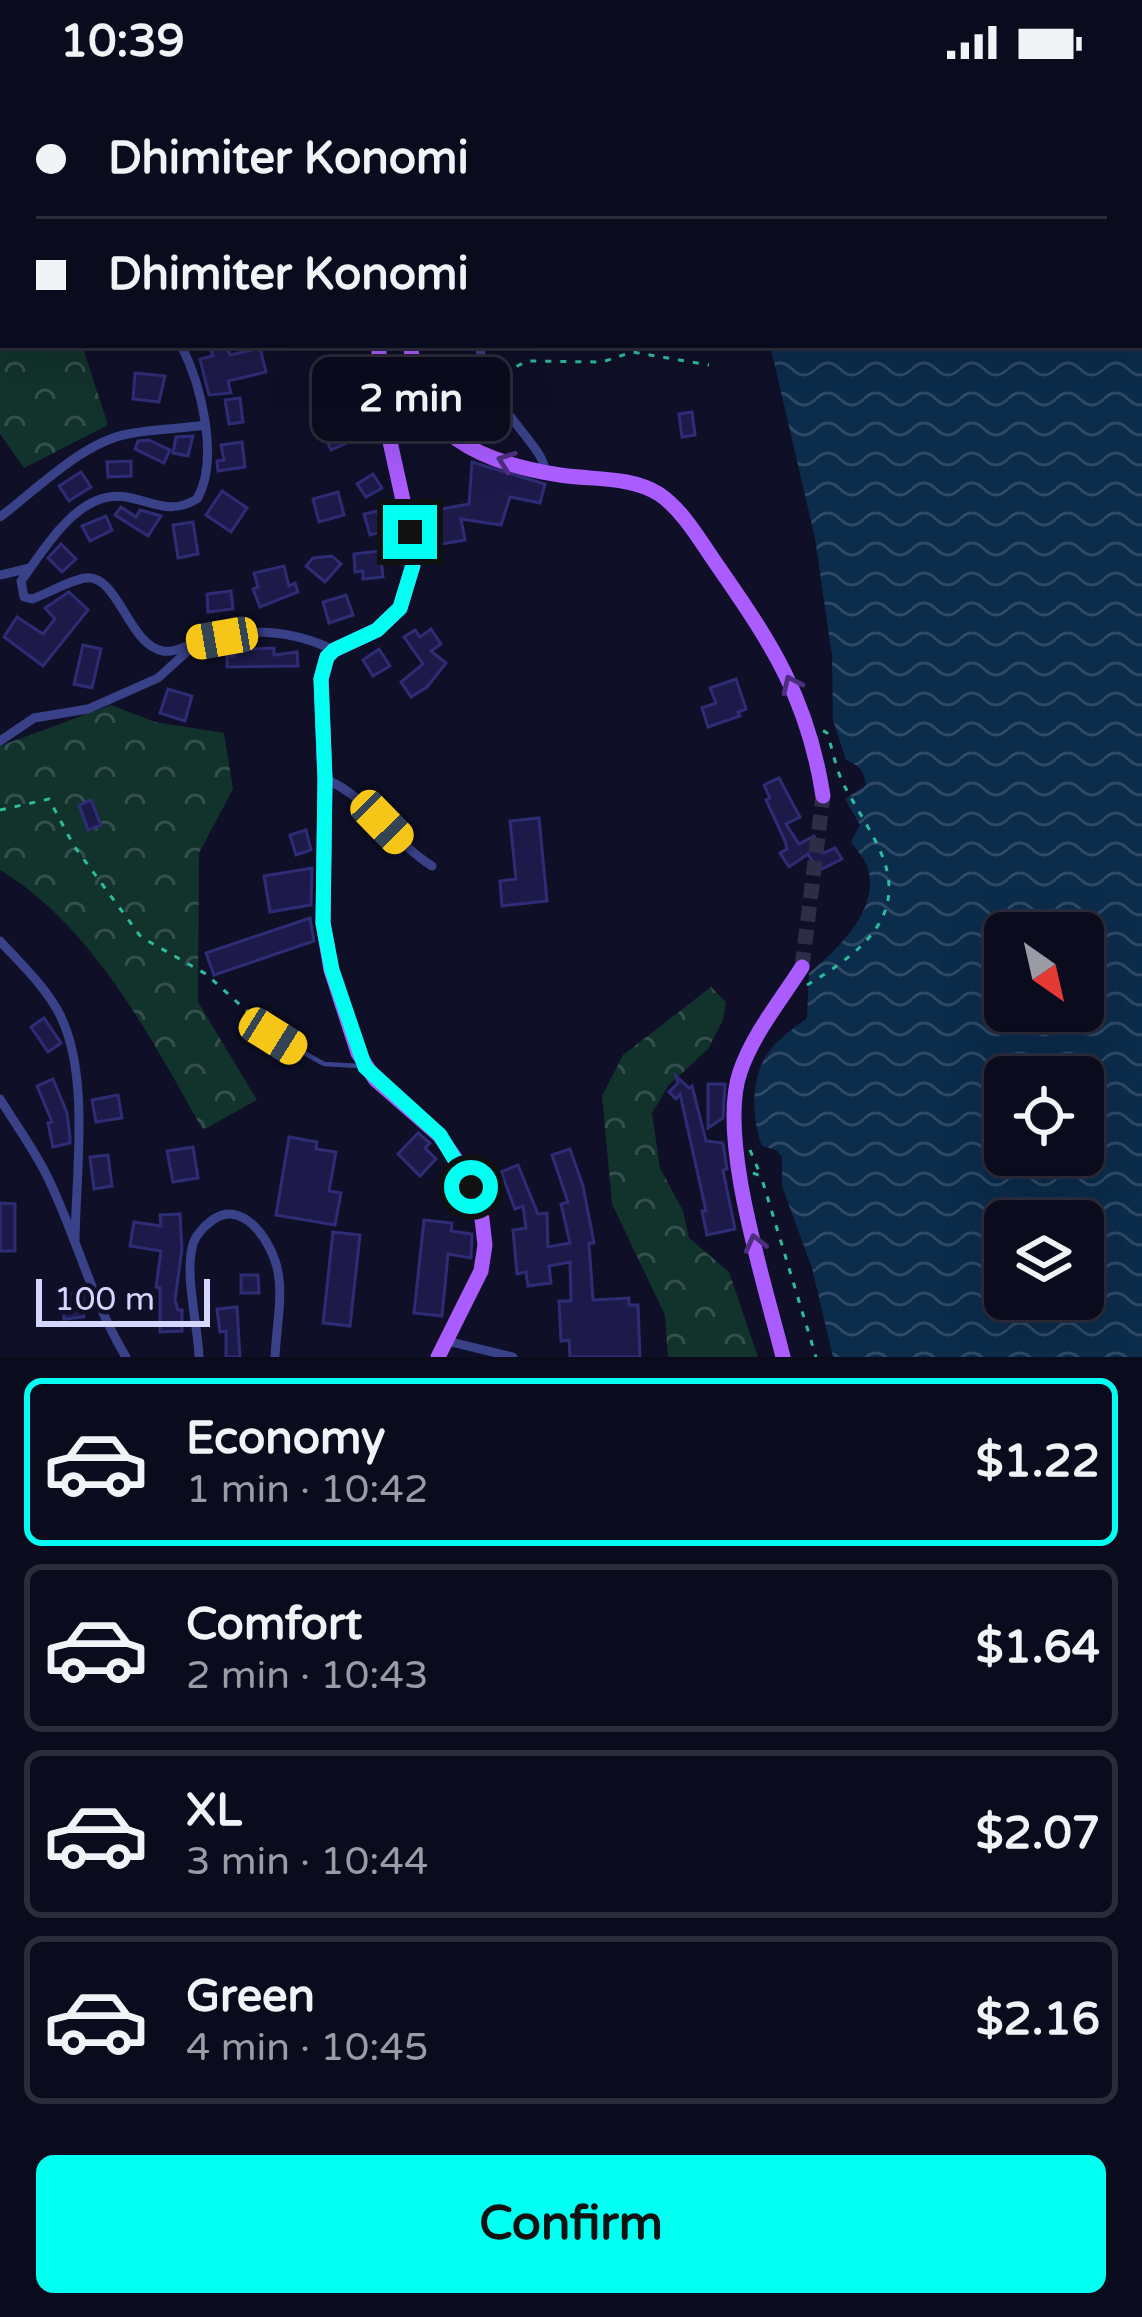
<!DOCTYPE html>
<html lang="en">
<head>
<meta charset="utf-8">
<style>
	body { margin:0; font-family:"Varela Round",sans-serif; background:#19192b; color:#f1f3f6; height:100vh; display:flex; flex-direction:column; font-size:45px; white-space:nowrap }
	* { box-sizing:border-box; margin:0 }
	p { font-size:39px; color:#9a9ba4 }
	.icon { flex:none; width:66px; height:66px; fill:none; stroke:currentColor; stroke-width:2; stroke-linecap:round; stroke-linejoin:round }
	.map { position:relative; height:1273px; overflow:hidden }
	.details { display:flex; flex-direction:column; background:#0b0b1e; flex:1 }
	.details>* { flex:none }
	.guide { position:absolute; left:0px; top:0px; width:1143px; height:264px; box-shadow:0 12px 48px #0002,0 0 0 3px #2b2b3c; display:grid; align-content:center; height:264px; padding:0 36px; background:#0b0b1e }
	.needle { width:78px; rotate:146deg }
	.fabs { position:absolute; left:984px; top:828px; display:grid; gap:24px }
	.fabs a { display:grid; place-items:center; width:120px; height:120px; border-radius:18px; background:#0b0b1e; box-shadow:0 12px 48px #0002,0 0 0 3px #2b2b3c; font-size:60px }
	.scale { position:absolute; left:36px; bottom:30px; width:174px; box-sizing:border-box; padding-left:12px; border:6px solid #d5d7ff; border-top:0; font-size:33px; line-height:42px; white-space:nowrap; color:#d5d7ff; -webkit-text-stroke:9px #0f0f28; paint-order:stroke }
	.end { position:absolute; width:54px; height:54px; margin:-27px; border:15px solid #01fff2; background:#111; box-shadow:0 0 0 6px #111 }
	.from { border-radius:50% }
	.bubble { position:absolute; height:84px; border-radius:18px; background:#0b0b1e; box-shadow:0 12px 48px #0002,0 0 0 3px #2b2b3c; font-size:39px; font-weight:700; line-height:84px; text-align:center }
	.car { position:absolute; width:36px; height:72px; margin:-36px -18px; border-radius:15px; box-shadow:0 0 9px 3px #0007; background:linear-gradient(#f5c518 24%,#345 0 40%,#f5c518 0 76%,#345 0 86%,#f5c518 0) }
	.guide b { display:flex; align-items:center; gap:42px; height:114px; font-size:45px }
	.guide b+b { border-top:3px solid #2b2b3c }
	.guide i { width:30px; height:30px; background:#f1f3f6 }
	ul { padding:21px 0 0; list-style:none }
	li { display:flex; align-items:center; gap:36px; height:168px; margin:0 24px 18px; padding:0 12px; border:6px solid #2b2b3c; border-radius:18px }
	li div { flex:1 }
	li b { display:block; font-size:45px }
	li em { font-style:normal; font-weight:700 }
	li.active { border-color:#01fff2 }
	li>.icon { width:108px; height:108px; stroke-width:1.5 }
	.cta { display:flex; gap:24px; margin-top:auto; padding:24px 36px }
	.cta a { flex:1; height:138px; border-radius:18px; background:#01fff2; color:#111; font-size:48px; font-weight:700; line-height:138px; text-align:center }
	.status { display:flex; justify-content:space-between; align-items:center; height:84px; padding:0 60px; background:#0b0b1e; direction:ltr }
	.status svg { height:33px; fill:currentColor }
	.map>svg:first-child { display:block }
	.forest { fill:url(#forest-crowns) }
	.water { fill:url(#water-waves); fill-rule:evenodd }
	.building { fill:#1d1a49; stroke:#2f2c76; stroke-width:3 }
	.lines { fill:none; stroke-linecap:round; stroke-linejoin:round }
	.primary-tunnel { stroke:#2d2d48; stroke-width:15; stroke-dasharray:15 8; stroke-linecap:butt }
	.path { stroke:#2cbc9e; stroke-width:3; stroke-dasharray:6 9; stroke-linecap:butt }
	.lane { stroke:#394188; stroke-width:4.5 }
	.street { stroke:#394188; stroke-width:9 }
	.primary { stroke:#aa5cff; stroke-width:15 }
	.oneway { stroke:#4d2e7e }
	.route { stroke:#01fff2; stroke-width:15 }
</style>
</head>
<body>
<div class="status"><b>10:39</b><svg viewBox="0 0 49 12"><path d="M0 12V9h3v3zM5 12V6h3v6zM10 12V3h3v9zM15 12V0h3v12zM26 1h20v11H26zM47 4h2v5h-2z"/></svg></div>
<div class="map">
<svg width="1142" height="1273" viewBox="0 0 1142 1273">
	<defs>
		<pattern id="forest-crowns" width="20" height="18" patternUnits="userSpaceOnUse" patternTransform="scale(3)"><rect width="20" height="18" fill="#12322c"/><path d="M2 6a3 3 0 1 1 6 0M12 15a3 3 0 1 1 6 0" fill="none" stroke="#344f4c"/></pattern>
		<pattern id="water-waves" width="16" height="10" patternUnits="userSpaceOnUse" patternTransform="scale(3)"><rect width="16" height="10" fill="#0b2c4b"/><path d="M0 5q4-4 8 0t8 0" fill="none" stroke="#2e4a66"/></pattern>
	</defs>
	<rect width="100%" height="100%" fill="#0f0f28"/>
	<g class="forest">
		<path d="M0 75 3 261H82L108 341 24 384 0 350Z"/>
		<path d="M111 621 155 638 224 649 233 705 199 769 198 918 257 1016 203 1046C151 954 93 842 0 786V662Z"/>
		<path d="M711 903 726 918 723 936 708 965 668 1002 652 1029 660 1084 683 1127 689 1154 729 1188 758 1273H668L665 1231 612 1120 602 1012 623 971Z"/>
	</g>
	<path class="water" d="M903 0H1142V1273H833L812 1184 782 1102V1073L776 1066 762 1062C750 1030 750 985 776 959 785 950 797 942 807 934L809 889C837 866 882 824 867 782 864 774 856 765 851 758L860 741 845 715 866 701C864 687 859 681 846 676L833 636 832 572 815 454 770 261H1140V3ZM1005 849H1083V927H1005ZM1005 993H1083V1071H1005ZM1005 1137H1083V1215H1005Z"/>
	<g class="building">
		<path d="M209 261H226L230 271 260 264 266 288 228 297 231 309 209 311 200 275 213 272Z"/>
		<path d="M135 289 165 292 159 318 133 315Z"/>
		<path d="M240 314 243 338 229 340 225 316Z"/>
		<path d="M692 328 695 351 682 353 679 330Z"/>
		<path d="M343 339 351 357 331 366 323 348Z"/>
		<path d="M193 352 188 372 173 369 176 353Z"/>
		<path d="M149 356 170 366 164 379 135 365 138 357Z"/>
		<path d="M242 358 245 383 218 387 217 377 224 376 221 361Z"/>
		<path d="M131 377V392L108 393 107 378Z"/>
		<path d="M472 378 545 400 540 419 510 413 501 441 461 435 465 456 430 462 424 428 469 420Z"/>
		<path d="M81 388 91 403 69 417 59 402Z"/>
		<path d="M373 390 382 404 366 413 357 400Z"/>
		<path d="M222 407 247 424 231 448 206 431Z"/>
		<path d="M338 408 344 431 319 438 313 415Z"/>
		<path d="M121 423 136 433 140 426 161 432 148 452 115 431Z"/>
		<path d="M377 427 383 448 370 451 364 430Z"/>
		<path d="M106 432 112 446 90 457 82 442Z"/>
		<path d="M193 438 198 470 178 474 173 441Z"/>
		<path d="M61 460 76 475 62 488 48 474Z"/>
		<path d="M380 467 383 493 363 495V487L355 488 354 470Z"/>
		<path d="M332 472 341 480 325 498 306 482 313 474Z"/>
		<path d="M284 482 289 502 295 499 298 508 260 523 253 505 258 503 254 489Z"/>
		<path d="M231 507 233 525 208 528 207 510Z"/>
		<path d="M69 508 88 526 43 582 4 553 17 533 43 550 55 535 45 524Z"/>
		<path d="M346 511 353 531 329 539 323 518Z"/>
		<path d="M431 545 441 560 431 567 446 579 427 603 411 613 401 598 423 580 404 553 415 546 420 553Z"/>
		<path d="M83 561 101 565 92 604 74 600Z"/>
		<path d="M274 564V571L297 568 298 582 227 583V572H234V566Z"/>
		<path d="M379 565 390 582 373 592 363 576Z"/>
		<path d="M736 595 746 625 738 628 740 632 708 643 702 624 716 619 710 604Z"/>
		<path d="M168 605 192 612 185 637 160 629Z"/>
		<path d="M779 694 800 733 786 740 799 760 814 752 824 769 835 764 842 775 818 787 808 770 789 783 780 769 787 765 785 757 766 716 770 714 764 701Z"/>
		<path d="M91 716 101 741 88 746 79 721Z"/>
		<path d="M539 734 547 817 502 822 500 797 516 795 510 737Z"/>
		<path d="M306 746 311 766 296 771 290 751Z"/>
		<path d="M312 784 311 821 270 828 264 792Z"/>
		<path d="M310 834 314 857 214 891 206 869Z"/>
		<path d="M44 934 61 959 48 968 31 943Z"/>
		<path d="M676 992 689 1004 692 1002 706 1057 723 1059 727 1085 723 1086 735 1145 707 1151 702 1127H706L680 1010 676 1015 669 1008 678 999Z"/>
		<path d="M53 995 67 1029 70 1053V1059L53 1063 48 1039 52 1038 37 1002Z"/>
		<path d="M708 1000H725L723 1034 708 1044Z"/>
		<path d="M118 1011 122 1034 96 1038 92 1016Z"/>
		<path d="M418 1049 430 1059 425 1064 436 1075 420 1092 398 1070Z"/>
		<path d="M289 1053 317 1058 316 1065 336 1068 329 1107 341 1109 335 1141 276 1131Z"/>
		<path d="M193 1063 198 1094 173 1098 167 1067Z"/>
		<path d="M570 1065 583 1102 594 1159H589L593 1216 629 1214V1221H638L640 1273H570L569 1256 561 1257 559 1217H571L570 1178 549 1182 551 1199 528 1202 526 1188 517 1190 513 1146 526 1144 523 1122 515 1125 501 1088 518 1081 538 1130 547 1129 548 1163 570 1159 561 1120 568 1118 552 1071Z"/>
		<path d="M108 1071 112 1102 94 1105 90 1073Z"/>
		<path d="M0 1119 15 1120V1167H0Z"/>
		<path d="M180 1130 182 1165 175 1216 178 1226H182V1247L160 1248V1204L156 1203 161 1167 130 1162 134 1138 161 1142 160 1131Z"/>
		<path d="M424 1136 452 1139 451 1147 472 1150 471 1174 448 1170 442 1232 414 1229Z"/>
		<path d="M333 1148 360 1151 350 1242 323 1239Z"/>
		<path d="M241 1191H258L259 1209H241Z"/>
		<path d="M83 1209 84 1233 64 1235 62 1210Z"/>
		<path d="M237 1223 240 1273H226V1247L220 1248 217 1225Z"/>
	</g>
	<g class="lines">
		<path class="primary-tunnel" d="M802 883 823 712"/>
		<g class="path">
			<path d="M505 307 508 287 527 277 602 278 632 268 709 281"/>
			<path d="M0 726 49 715 74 762 141 853 206 890 259 938"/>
			<path d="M807 901C848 876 900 843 887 787 882 762 857 726 845 703 836 687 833 666 827 649L822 646"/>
			<path d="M750 1066 761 1092"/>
			<path d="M753 1089 761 1092 816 1273"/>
		</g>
		<path class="lane" d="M265 947 324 980 360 982"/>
		<g class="street">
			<path d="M51 0 52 3"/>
			<path d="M392 0 393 3"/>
			<path d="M773 0 775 3"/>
			<path d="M123 3 130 0"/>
			<path d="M584 3 586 0"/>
			<path d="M181 261C201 300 220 375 197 415 170 431 155 418 126 413 78 405 45 465 21 497L24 513 32 515C49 509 68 497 85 494 118 489 128 561 163 567 176 569 186 561 198 558 249 544 287 544 334 566"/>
			<path d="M480 261C480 318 546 361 545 388"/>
			<path d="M0 433C36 406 83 358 128 350 153 345 179 345 205 341"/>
			<path d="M0 491 30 484"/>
			<path d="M0 657 34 634 88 625 158 594 191 564"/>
			<path d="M325 695C369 713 392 757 432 782"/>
			<path d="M0 857C21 880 46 903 60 931 90 991 76 1089 75 1156"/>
			<path d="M0 1015C16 1041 35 1067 48 1094 77 1154 92 1217 126 1273"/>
			<path d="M447 1257 513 1273"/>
			<path d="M199 1273C198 1241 184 1190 193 1160 195 1153 203 1143 210 1138 242 1111 273 1159 278 1188 283 1214 276 1246 275 1273"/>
		</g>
		<g class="primary">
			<path d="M492 3 493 0"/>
			<path d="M379 261V308L410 448 413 481 400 524 377 546 334 566 327 573 321 595 325 695 323 839 331 886 358 969 375 995 439 1051 460 1081 482 1135 485 1161 481 1187 438 1273"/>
			<path d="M411 261C412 350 482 379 560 391 592 396 631 392 659 410 683 426 701 458 717 481 772 560 808 615 823 712"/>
			<path d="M783 1273C766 1203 717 1055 740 988 753 950 781 916 802 883"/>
		</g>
	</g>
	<defs><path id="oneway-chevron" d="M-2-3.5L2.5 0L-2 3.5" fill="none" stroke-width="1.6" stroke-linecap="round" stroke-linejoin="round" transform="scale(3)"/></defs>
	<g class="oneway">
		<use href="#oneway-chevron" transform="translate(506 377) rotate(-160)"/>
		<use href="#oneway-chevron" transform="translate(791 600) rotate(-115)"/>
		<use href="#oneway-chevron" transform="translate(755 1159) rotate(-104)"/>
	</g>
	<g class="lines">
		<path class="route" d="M410 448 413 481 400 524 377 546 334 566 327 573 321 595 325 695 323 839 332 886 365 983 440 1051 471 1103"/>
	</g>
</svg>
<div class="fabs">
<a><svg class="needle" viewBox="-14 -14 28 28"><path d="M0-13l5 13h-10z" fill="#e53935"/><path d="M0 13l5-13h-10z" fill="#9a9ba4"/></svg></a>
<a><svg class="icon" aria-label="locate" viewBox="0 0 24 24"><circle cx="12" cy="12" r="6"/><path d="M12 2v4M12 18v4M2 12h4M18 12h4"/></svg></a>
<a><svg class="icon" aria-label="layers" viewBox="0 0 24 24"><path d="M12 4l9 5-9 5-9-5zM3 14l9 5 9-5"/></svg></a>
</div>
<div class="scale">100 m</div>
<i class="end from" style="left:471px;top:1103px"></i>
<i class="end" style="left:410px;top:448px"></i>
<div class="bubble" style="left:312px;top:273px;width:198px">2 min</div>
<i class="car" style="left:222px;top:554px;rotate:260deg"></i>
<i class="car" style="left:382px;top:738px;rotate:136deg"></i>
<i class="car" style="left:273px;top:952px;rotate:122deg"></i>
<div class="guide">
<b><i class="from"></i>Dhimiter Konomi</b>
<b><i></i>Dhimiter Konomi</b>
</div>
</div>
<section class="details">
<ul>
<li class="active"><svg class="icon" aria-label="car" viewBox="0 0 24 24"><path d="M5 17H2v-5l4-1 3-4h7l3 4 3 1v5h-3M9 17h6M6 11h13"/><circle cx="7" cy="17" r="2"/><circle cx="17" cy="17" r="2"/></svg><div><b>Economy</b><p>1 min · 10:42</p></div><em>$1.22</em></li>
<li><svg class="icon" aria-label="car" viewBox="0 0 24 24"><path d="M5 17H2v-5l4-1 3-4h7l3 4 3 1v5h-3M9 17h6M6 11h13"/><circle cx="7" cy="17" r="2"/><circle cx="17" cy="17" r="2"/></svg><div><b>Comfort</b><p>2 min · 10:43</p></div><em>$1.64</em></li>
<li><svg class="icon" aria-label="car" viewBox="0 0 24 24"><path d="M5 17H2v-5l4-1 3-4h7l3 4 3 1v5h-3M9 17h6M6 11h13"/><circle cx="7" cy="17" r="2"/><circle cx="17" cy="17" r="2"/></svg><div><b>XL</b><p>3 min · 10:44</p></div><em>$2.07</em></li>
<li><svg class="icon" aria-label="car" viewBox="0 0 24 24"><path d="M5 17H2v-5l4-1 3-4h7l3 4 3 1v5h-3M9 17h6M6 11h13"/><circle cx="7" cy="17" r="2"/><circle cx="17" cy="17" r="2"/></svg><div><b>Green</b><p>4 min · 10:45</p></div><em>$2.16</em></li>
</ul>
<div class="cta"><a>Confirm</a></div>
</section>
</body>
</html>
